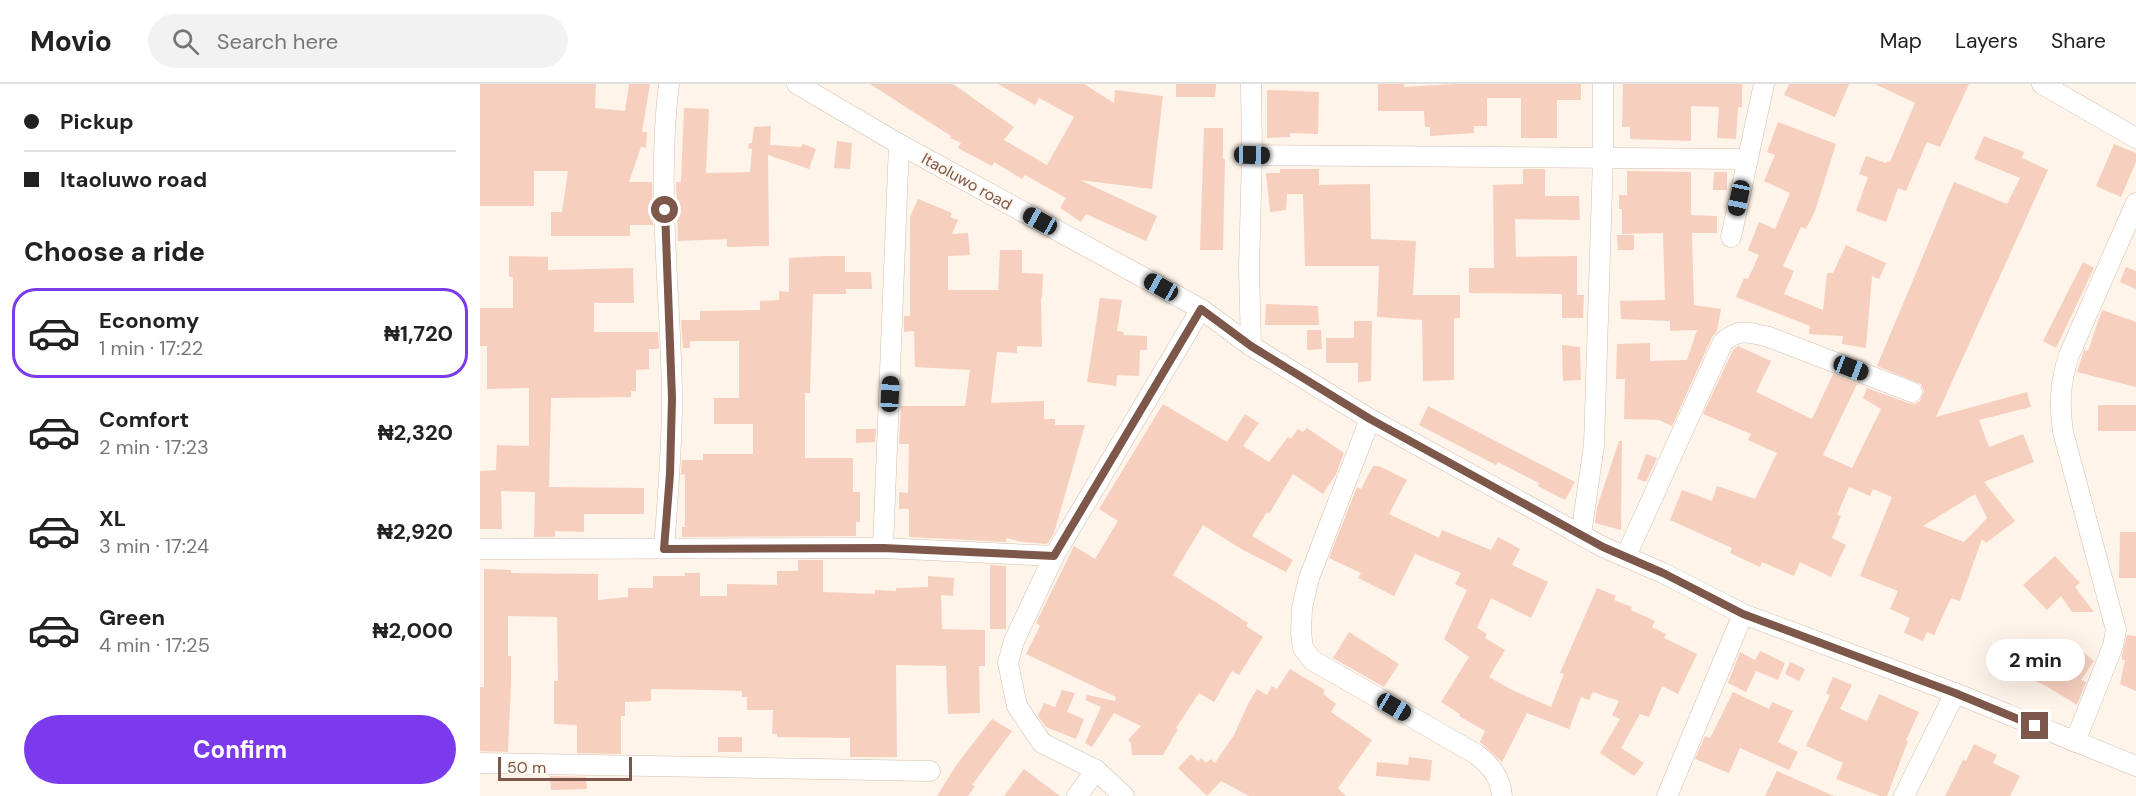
<!DOCTYPE html>
<html lang="en">
<head>
<meta charset="utf-8">
<style>
	body { margin:0; font-family:"DM Sans",sans-serif; background:#f2f2f2; color:#222; height:100vh; display:flex; flex-direction:column; font-size:22px; white-space:nowrap }
	* { box-sizing:border-box; margin:0 }
	p { font-size:20px; color:#767676 }
	.icon { flex:none; width:33px; height:33px; fill:none; stroke:currentColor; stroke-width:2; stroke-linecap:round; stroke-linejoin:round }
	.map { position:relative; flex:1; overflow:hidden }
	.panel { display:flex; flex-direction:column; background:#fff; width:480px }
	.panel>* { flex:none }
	.top-card { display:grid; align-content:center; height:132px; padding:0 24px; background:#fff }
	.scale { position:absolute; left:18px; bottom:15px; width:134px; box-sizing:border-box; padding-left:6px; border:3px solid #7d5749; border-top:0; font-size:16px; line-height:21px; white-space:nowrap; color:#7d5749; -webkit-text-stroke:4px #fff8f1; paint-order:stroke }
	.end { position:absolute; width:27px; height:27px; margin:-14px; border:8px solid #7d5749; background:#fff; box-shadow:0 0 0 3px #fff }
	.from { border-radius:50% }
	.bubble { position:absolute; height:42px; border-radius:21px; background:#fff; box-shadow:0 6px 24px #0002; font-size:20px; font-weight:700; line-height:42px; text-align:center }
	.car { position:absolute; width:18px; height:36px; margin:-18px -9px; border-radius:8px; box-shadow:0 0 4px 2px #0007; background:linear-gradient(#222 24%,#8ab4d8 0 40%,#222 0 76%,#8ab4d8 0 86%,#222 0) }
	.top-card b { display:flex; align-items:center; gap:21px; height:57px; font-size:22px }
	.top-card b+b { border-top:2px solid #e0e0e0 }
	.top-card i { width:15px; height:15px; background:#222 }
	ul { padding:0; list-style:none }
	li { display:flex; align-items:center; gap:18px; height:90px; margin:0 12px 9px; padding:0 12px; border:3px solid transparent; border-radius:24px }
	li div { flex:1 }
	li b { display:block; font-size:22px }
	li em { font-style:normal; font-weight:700 }
	li.on { border-color:#7c3aed }
	li>.icon { width:54px; height:54px; stroke-width:1.5 }
	h2 { padding:0 24px; font-size:27px; line-height:72px }
	.action { display:flex; gap:12px; margin-top:auto; padding:12px 24px }
	.action a { flex:1; height:69px; border-radius:36px; background:#7c3aed; color:#fff; font-size:24px; font-weight:700; line-height:69px; text-align:center }
	header { display:flex; align-items:center; gap:36px; box-sizing:border-box; height:84px; padding:0 30px; background:#fff; border-bottom:2px solid #e0e0e0 }
	header strong { font-size:28px }
	nav { display:flex; gap:33px; margin-inline-start:auto; font-size:21px }
	.search { width:420px; height:54px; background:#f2f2f2; display:flex; align-items:center; gap:15px; box-sizing:border-box; padding:0 21px; border-radius:33px; color:#767676; font-size:22px }
	main { display:flex; flex:1; min-height:0 }
	.map>svg:first-child { display:block }
	.building { fill:#f7cfbe; fill-rule:evenodd }
	.lines { fill:none; stroke-linecap:round; stroke-linejoin:round }
	.minor-casing { stroke:#d5bdaf; stroke-width:21 }
	.minor { stroke:#fff; stroke-width:20 }
	.route { stroke:#7d5749; stroke-width:8 }
	.labels { text-anchor:middle; stroke-width:4.5; stroke-linejoin:round; paint-order:stroke }
	.street-label { font-size:16px; fill:#7d5749; stroke:#fff8f1 }
</style>
</head>
<body>
<header>
<strong>Movio</strong>
<div class="search"><svg class="icon" aria-label="search" viewBox="0 0 24 24"><circle cx="10" cy="10" r="6"/><path d="M15 15l6 6"/></svg>Search here</div>
<nav><a>Map</a><a>Layers</a><a>Share</a></nav>
</header>
<main>
<section class="panel">
<div class="top-card">
<b><i class="from"></i>Pickup</b>
<b><i></i>Itaoluwo road</b>
</div>
<h2>Choose a ride</h2>
<ul>
<li class="on"><svg class="icon" aria-label="car" viewBox="0 0 24 24"><path d="M5 17H2v-5l4-1 3-4h7l3 4 3 1v5h-3M9 17h6M6 11h13"/><circle cx="7" cy="17" r="2"/><circle cx="17" cy="17" r="2"/></svg><div><b>Economy</b><p>1 min · 17:22</p></div><em>₦1,720</em></li>
<li><svg class="icon" aria-label="car" viewBox="0 0 24 24"><path d="M5 17H2v-5l4-1 3-4h7l3 4 3 1v5h-3M9 17h6M6 11h13"/><circle cx="7" cy="17" r="2"/><circle cx="17" cy="17" r="2"/></svg><div><b>Comfort</b><p>2 min · 17:23</p></div><em>₦2,320</em></li>
<li><svg class="icon" aria-label="car" viewBox="0 0 24 24"><path d="M5 17H2v-5l4-1 3-4h7l3 4 3 1v5h-3M9 17h6M6 11h13"/><circle cx="7" cy="17" r="2"/><circle cx="17" cy="17" r="2"/></svg><div><b>XL</b><p>3 min · 17:24</p></div><em>₦2,920</em></li>
<li><svg class="icon" aria-label="car" viewBox="0 0 24 24"><path d="M5 17H2v-5l4-1 3-4h7l3 4 3 1v5h-3M9 17h6M6 11h13"/><circle cx="7" cy="17" r="2"/><circle cx="17" cy="17" r="2"/></svg><div><b>Green</b><p>4 min · 17:25</p></div><em>₦2,000</em></li>
</ul>
<div class="action"><a>Confirm</a></div>
</section>
<div class="map">
<svg width="1656" height="712" viewBox="0 0 1656 712">
	<rect width="100%" height="100%" fill="#fef4e9"/>
	<g class="building">
		<path d="M0 0H116L115 24 145 27 149 0H170L162 48H167L166 64 161 63 149 98H172L173 141H150V152H71V128H82L88 87H54V122H0Z"/>
		<path d="M390 0H473L534 43 524 56 567 81 594 33 559 14 555 21 518 0H604L634 19 635 6 683 12 672 105 600 96 677 132 666 157 606 130 601 138 580 124 586 114 545 91 542 95 514 78 512 82 478 64 481 59 470 54 471 52Z"/>
		<path d="M696 0H736L735 13H696Z"/>
		<path d="M898 0H924V3L975 0H1101V16H1077V54H1041V14H1007V42H994V49L950 52V43H945L944 27H898Z"/>
		<path d="M1143 0H1262V23H1258L1256 55 1237 54 1239 23 1211 22V57L1150 55V43H1142Z"/>
		<path d="M1309 0H1369L1355 33 1304 11Z"/>
		<path d="M1395 0H1489L1460 63 1447 58 1426 107 1418 104 1406 138 1376 127 1388 93 1379 90 1386 72 1406 79 1407 77 1410 78 1435 19Z"/>
		<path d="M787 6 839 8 838 50 810 49V53L787 54Z"/>
		<path d="M204 24 229 25 226 89 270 88 272 65 268 64 269 59H272L274 43 291 42 290 61 321 63 323 60 336 65 329 85 288 71 289 162 247 163V155L198 157 196 98H201Z"/>
		<path d="M1298 38 1356 60 1335 127 1326 145 1321 143 1303 182 1314 187 1304 210 1343 226 1347 189H1353L1366 161 1406 179 1399 195 1392 192 1386 264 1362 260 1363 252 1329 250 1330 242 1256 213 1264 194 1268 195 1279 171 1268 166 1279 138 1295 145 1310 109 1284 97 1295 71 1287 68Z"/>
		<path d="M724 44H743V75H745L743 166H720Z"/>
		<path d="M1504 52 1544 68 1542 74 1568 86 1456 333 1547 308 1551 323 1499 336 1509 363 1543 350 1554 378 1504 398 1535 437 1506 459 1502 455 1480 517 1471 514 1454 551 1447 548 1443 557 1424 549 1430 534 1410 525 1418 507 1380 492 1412 413 1393 405 1390 412 1369 403 1357 431 1361 432 1352 454 1366 461 1351 493 1320 478 1314 492 1282 478 1280 483 1250 469 1252 464 1190 436 1202 406 1232 417 1237 402 1275 415 1297 369 1268 356 1271 350 1223 330 1253 266 1258 262 1291 277 1276 308 1332 335 1353 290 1377 300 1343 371 1372 384 1401 325 1383 314 1387 304 1428 319 1434 320 1440 317 1444 307 1441 300 1397 282 1474 98 1527 120 1540 94 1494 75ZM1495 410 1507 434 1484 458 1443 442Z"/>
		<path d="M357 57 372 59 370 85 354 84Z"/>
		<path d="M1634 60 1656 69V78L1641 113 1616 102Z"/>
		<path d="M800 85H839V101L890 100 891 155 936 157 933 211H980V234H974V296L943 297 942 236 897 233 899 182H825L823 110H807L806 126 790 128 786 89H800Z"/>
		<path d="M1043 85H1065V112H1099L1100 136 1035 135 1036 173 1097 172V211H1104L1103 234H1082V210L989 209V184H1014L1013 101 1043 100Z"/>
		<path d="M1147 87 1211 88V131L1237 132V149H1212L1214 221 1241 225 1237 247 1232 253 1192 342 1179 336 1144 335 1145 295H1136L1137 260 1170 259V277L1207 276 1217 246 1190 247V237L1141 235 1140 217 1185 216 1183 149 1142 150V125H1139V111H1147Z"/>
		<path d="M1234 88H1247V106H1233Z"/>
		<path d="M438 115 472 129 470 133 478 136 472 150 488 149 490 171 468 172V206H518L520 166H542V189L563 190 562 214H561L562 263 537 262V269L517 268 511 319 564 317V335H575V341H605L574 449 567 460 542 458 526 454V458L429 453V425H419V408L428 409 429 360H419L421 322H485L490 286 435 283 434 247 424 248V232H430V133Z"/>
		<path d="M1137 151H1154V166H1138Z"/>
		<path d="M29 172 68 173V186L153 184 154 219H114V248H178L179 265H169V285L156 286V307H151V313L71 314 69 403 164 404V430H104V448L75 447V453H54L55 408 21 407 22 445H0V387L16 386 17 361 49 362V304L7 305V262H0V224H33V193H29Z"/>
		<path d="M345 172H365V188H391L392 205H366V210H333L330 309H325V374H373V408H380V438H376V452L202 453V443H205V390L201 391 202 376H223V370H273V340H234V314H259V257H210V264H203L201 236H220V227L280 226V217L299 216V207L309 208V174Z"/>
		<path d="M1603 178 1614 184 1576 264 1563 257Z"/>
		<path d="M1646 183 1656 187V205L1640 198Z"/>
		<path d="M620 214 642 216 637 247 644 248 643 251 667 252V266H660L659 292 637 291 636 302 607 298Z"/>
		<path d="M786 220 838 222 839 241H785Z"/>
		<path d="M1622 226 1656 238V303L1597 288 1604 266 1608 267Z"/>
		<path d="M874 237H892L891 297 878 298V279H846V254H874Z"/>
		<path d="M827 246H841L842 265 827 266Z"/>
		<path d="M1082 261 1100 263 1101 296 1083 297Z"/>
		<path d="M683 320 747 358 765 330 779 339 763 362 789 378 808 353 811 355 818 345 823 348 827 344 864 369 856 390 843 410 813 390 789 430 787 428 772 452 813 476 806 488 763 466 723 441 693 491 768 539 766 542 783 553 759 591 752 587 734 618 719 609 696 644 698 645 683 671H652L651 659 648 656 661 642 634 629 612 663 605 659 621 623 605 616 607 611 635 617 636 613 546 570 560 542 556 539 594 462 615 475 638 437 619 425Z"/>
		<rect x="1618" y="321" width="38" height="26"/>
		<path d="M948 322 1095 398 1085 416 1058 402 1059 399 1018 378 1016 381 939 341Z"/>
		<path d="M376 345H396L395 358 376 359Z"/>
		<path d="M1139 357H1142L1141 446 1115 439 1117 423Z"/>
		<path d="M1166 370 1177 374 1166 398 1157 395Z"/>
		<path d="M893 382H899L927 396 909 430 959 454 962 446 1011 466 1018 453 1040 465 1032 481 1068 498 1051 534 1011 514 997 544 1007 550 1005 554 1025 566 1009 593 1032 606 1071 623 1084 590 1080 589 1117 504 1136 512 1134 516 1152 523 1151 526 1175 537 1172 543 1186 550 1184 554 1217 570 1198 610 1182 602 1169 633 1160 630 1141 664 1164 679 1154 692 1120 669 1140 635 1132 631 1139 617 1113 608 1109 616 1101 613 1089 645 1047 629 1022 678 1000 658 1005 647 979 632 980 630 961 618 989 573 964 555 987 506 975 500 981 489 935 470 914 512 878 494 881 489 849 474 877 403 881 405Z"/>
		<path d="M1640 448H1656V494H1639Z"/>
		<path d="M1575 472 1600 499 1595 503 1614 528H1592L1581 512 1567 526 1543 501Z"/>
		<path d="M318 476H343V508L395 510V506L416 507V504L448 503V492L474 494 473 512 461 511 462 545 505 546V582H499L500 629 468 630 466 582 416 581 417 673H370V654L297 653V650H292L293 626H267V613H262V607L231 606 171 605V617L145 618V632H141V670L97 669V641L74 640V597H78L77 533 28 532V572H31V599L28 668 0 667V603H4V485L31 486V489L118 490V516L148 513V504H173V492H205V489H220V512H247V500L297 501V487H318Z"/>
		<path d="M510 481 526 482V545H510Z"/>
		<path d="M869 548 919 580 904 603 853 574Z"/>
		<path d="M1647 551 1656 552V607L1640 600 1645 576H1642V571Z"/>
		<path d="M1597 563 1614 577 1601 596 1606 598 1597 621 1566 602 1519 581 1527 564 1578 585Z"/>
		<path d="M1280 567 1305 579 1298 596 1276 587 1266 608 1248 599 1260 568 1275 576Z"/>
		<path d="M1310 578 1325 585 1319 597 1305 590Z"/>
		<path d="M810 585 845 606 843 610 856 620 851 628 892 656 858 704 866 712H769L741 697 727 712 698 684 711 670 718 677 721 674 726 679 731 675 735 679 754 651 768 620 777 605 787 611 792 602 797 605Z"/>
		<path d="M1353 593 1372 601 1360 625 1387 637 1399 610 1439 628 1426 656 1428 657 1407 712H1400L1356 695 1363 679 1326 662 1350 611 1346 609Z"/>
		<path d="M582 606 595 609 587 628 604 635 596 655 566 643 558 632 564 619 575 623Z"/>
		<path d="M1253 608 1289 625 1292 618 1313 627 1298 658 1318 668 1309 686 1260 664 1249 689 1215 675 1225 652 1230 654Z"/>
		<path d="M512 635 532 647 492 701 495 702 488 712H457L477 680Z"/>
		<rect x="238" y="653" width="24" height="15"/>
		<path d="M1494 660 1517 671 1513 679 1540 692 1530 712H1465L1483 676 1486 677Z"/>
		<path d="M929 673 952 676 950 697 896 692 897 678 928 681Z"/>
		<path d="M544 685 580 712H524Z"/>
		<path d="M1297 687 1354 712H1285Z"/>
		<path d="M70 692 106 693 107 705 71 706Z"/>
	</g>
	<g class="lines">
		<defs>
			<g id="minor">
				<path d="M317 0 419 60 721 225 771 262 890 335 1123 463 1183 489 1263 530 1475 609 1656 682"/>
				<path d="M1562 0 1656 54"/>
				<path d="M772 71 1267 75"/>
				<path d="M1251 153 1284 0"/>
				<path d="M771 262 769 184 772 71 771 0"/>
				<path d="M890 335 829 494 822 524 821 548 823 564 832 576 996 670C1011 682 1020 692 1022 712"/>
				<path d="M1101 451 1114 361 1123 74V0"/>
				<path d="M184 464C188 414 192 364 192 314 191 210 176 104 189 0"/>
				<path d="M403 464 419 60"/>
				<path d="M0 465 403 464 574 472"/>
				<path d="M1146 472 1243 258C1259 244 1269 248 1289 253L1432 308"/>
				<path d="M1595 658 1633 562 1636 546 1583 348C1579 320 1580 298 1589 271L1656 119"/>
				<path d="M0 679 450 687"/>
				<path d="M597 712 616 686"/>
				<path d="M644 712 616 686 562 659 537 622 528 579 534 557 574 472 721 225"/>
				<path d="M1187 712 1263 530"/>
				<path d="M1424 712 1475 609"/>
			</g>
		</defs>
		<use href="#minor" class="minor-casing"/>
		<use href="#minor" class="minor"/>
	</g>
	<g class="lines">
		<path class="route" d="M185 126 192 314 190 390 184 465 403 464 574 472 721 225 771 262 890 335 1123 463 1183 489 1263 530 1475 609 1555 642"/>
	</g>
	<g class="labels">
		<g class="street-label">
			<text transform="translate(487 97) rotate(29)" y="6">Itaoluwo road</text>
		</g>
	</g>
</svg>
<div class="scale">50 m</div>
<i class="end from" style="left:185px;top:126px"></i>
<i class="end" style="left:1555px;top:642px"></i>
<div class="bubble" style="left:1506px;top:555px;width:99px">2 min</div>
<i class="car" style="left:772px;top:71px;rotate:91deg"></i>
<i class="car" style="left:1259px;top:114px;rotate:192deg"></i>
<i class="car" style="left:560px;top:137px;rotate:299deg"></i>
<i class="car" style="left:681px;top:203px;rotate:299deg"></i>
<i class="car" style="left:1371px;top:284px;rotate:111deg"></i>
<i class="car" style="left:410px;top:310px;rotate:3deg"></i>
<i class="car" style="left:914px;top:623px;rotate:120deg"></i>
</div>
</main>
</body>
</html>
